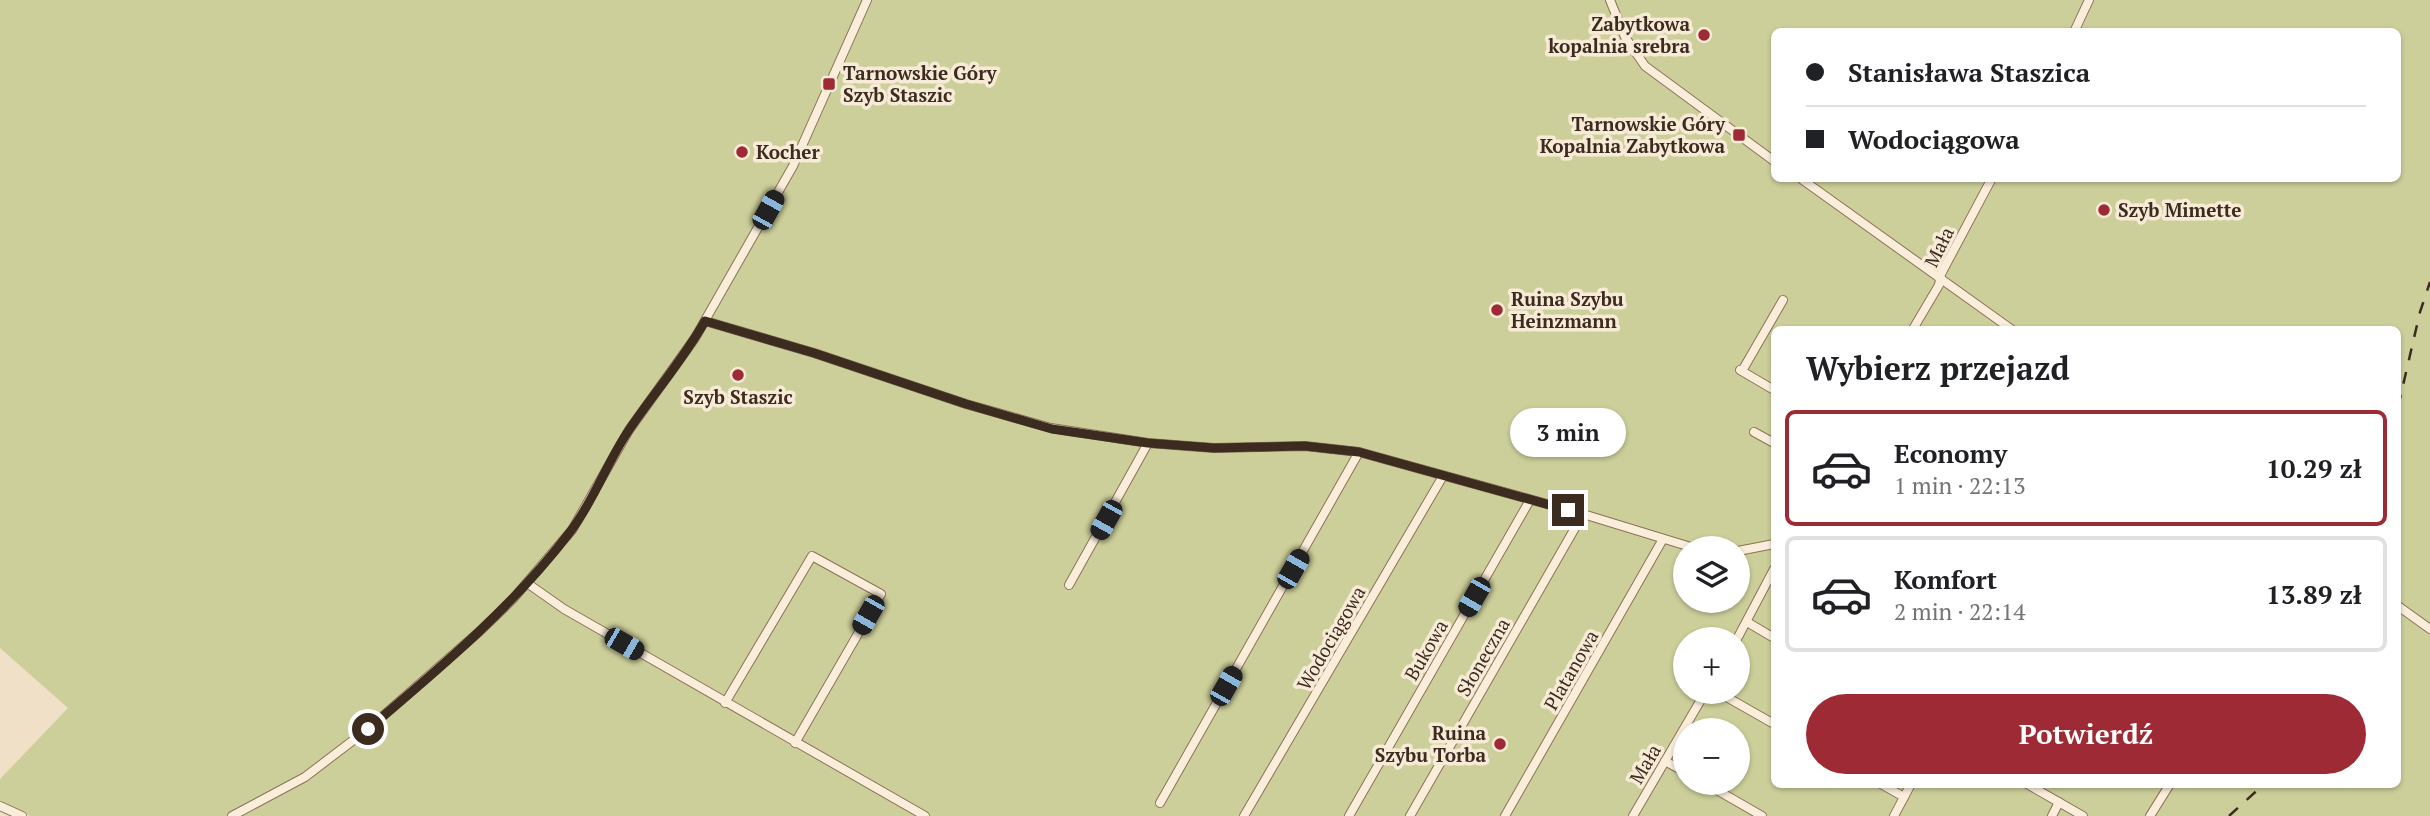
<!DOCTYPE html>
<html lang="pl">
<head>
<meta charset="utf-8">
<style>
	body { margin:0; font-family:"PT Serif",serif; background:#f2f2f2; color:#202124; height:100vh; display:flex; flex-direction:column; font-size:26px; white-space:nowrap }
	* { box-sizing:border-box; margin:0 }
	p { font-size:23px; color:#757577 }
	.icon { flex:none; width:38px; height:38px; fill:none; stroke:currentColor; stroke-width:2; stroke-linecap:round; stroke-linejoin:round }
	.map { position:relative; flex:1; overflow:hidden }
	.sheet { position:absolute; left:1771px; top:326px; width:630px; height:462px; display:flex; flex-direction:column; background:#fff; border-radius:10px; box-shadow:0 2px 5px #0004 }
	.sheet>* { flex:none }
	.guide { position:absolute; left:1771px; top:28px; width:630px; height:154px; border-radius:10px; box-shadow:0 2px 5px #0004; display:grid; align-content:center; height:154px; padding:0 35px; background:#fff }
	.tools { position:absolute; left:1673px; top:536px; display:grid; gap:14px }
	.tools a { display:grid; place-items:center; width:77px; height:77px; border-radius:50%; background:#fff; box-shadow:0 2px 5px #0004; font-size:35px }
	.end { position:absolute; width:32px; height:32px; margin:-16px; border:9px solid #3c2b1f; background:#fff; box-shadow:0 0 0 4px #fff }
	.from { border-radius:50% }
	.bubble { position:absolute; height:49px; border-radius:24px; background:#fff; box-shadow:0 2px 5px #0004; font-size:23px; font-weight:800; line-height:49px; text-align:center }
	.car { position:absolute; width:21px; height:42px; margin:-21px -10px; border-radius:9px; box-shadow:0 0 5px 2px #0007; background:linear-gradient(#222 24%,#8ab4d8 0 40%,#222 0 76%,#8ab4d8 0 86%,#222 0) }
	.guide b { display:flex; align-items:center; gap:24px; height:66px; font-size:26px }
	.guide b+b { border-top:2px solid #e0e0e0 }
	.guide i { width:18px; height:18px; background:#202124 }
	ul { padding:0; list-style:none }
	li { display:flex; align-items:center; gap:21px; height:116px; margin:0 14px 10px; padding:0 21px; border:4px solid #e0e0e0; border-radius:10px }
	li div { flex:1 }
	li b { display:block; font-size:26px }
	li em { font-style:normal; font-weight:800 }
	li.current { border-color:#9d2a35 }
	li>.icon { width:63px; height:63px; stroke-width:1.5 }
	h2 { padding:0 35px; font-size:32px; line-height:84px }
	.primary-button { display:flex; gap:14px; margin-top:auto; padding:14px 35px }
	.primary-button a { flex:1; height:80px; border-radius:42px; background:#9d2a35; color:#fff; font-size:28px; font-weight:800; line-height:80px; text-align:center }
	.map>svg:first-child { display:block }
	.green { fill:#cdcf9a; fill-rule:evenodd }
	.lines { fill:none; stroke-linecap:round; stroke-linejoin:round }
	.street-casing { stroke:#8c715b; stroke-width:10 }
	.street { stroke:#faeedb; stroke-width:8 }
	.rail { stroke:#3c2b1f; stroke-width:2.5; stroke-dasharray:12 12; stroke-linecap:butt }
	.route { stroke:#3c2b1f; stroke-width:9 }
	.poi-dot { fill:#9d2a35; stroke:#f7ebd7; stroke-width:2.5 }
	.labels { text-anchor:middle; stroke-width:7; stroke-linejoin:round; paint-order:stroke }
	.poi-label { font-size:19px; font-weight:bold; fill:#3c2b1f; stroke:#f7ebd7; text-anchor:start }
	.street-label { font-size:19px; fill:#3c2b1f; stroke:#f7ebd7 }
</style>
</head>
<body>
<div class="map">
<svg width="2430" height="816" viewBox="0 0 2430 816">
	<rect width="100%" height="100%" fill="#f0e0c7"/>
	<path class="green" d="M0 0H2430V816H30L0 801V779L68 708 0 648ZM1774 32H2398V178H1774ZM1774 329H2398V784H1774ZM1685 548H1738V600H1685ZM1685 639H1738V691H1685ZM1685 730H1738V782H1685Z"/>
	<g class="lines">
		<defs>
			<g id="street">
				<path d="M1610 0 1625 37 1645 66 1774 161"/>
				<path d="M2074 32 2089 0"/>
				<path d="M1800 178 2011 329"/>
				<path d="M705 321 814 353 966 404 1051 428 1148 443 1214 448 1305 446 1359 452 1583 514 1694 548"/>
				<path d="M1913 329 1939 285 1941 274 1992 178"/>
				<path d="M1740 370 1774 390"/>
				<path d="M1742 371 1783 300"/>
				<path d="M1754 432 1774 443"/>
				<path d="M1738 551 1774 544"/>
				<path d="M527 583 564 609 925 816"/>
				<path d="M1069 585 1148 443"/>
				<path d="M2398 606 2430 629"/>
				<path d="M1747 622 1774 638"/>
				<path d="M1737 639 1774 569"/>
				<path d="M1716 691 1774 724"/>
				<path d="M725 703 812 556 881 594 795 743"/>
				<path d="M1665 761 1685 772"/>
				<path d="M1703 782 1762 816"/>
				<path d="M1881 784 1904 797"/>
				<path d="M2027 784 2083 816"/>
				<path d="M1160 803 1359 452"/>
				<path d="M0 806 22 816"/>
				<path d="M232 816 305 777 368 729 480 631 512 600 572 530 629 430 695 338 793 166 867 0"/>
				<path d="M1244 816 1443 476"/>
				<path d="M1349 816 1530 500"/>
				<path d="M1410 816 1583 514"/>
				<path d="M1505 816 1663 539"/>
				<path d="M1633 816 1706 691"/>
				<path d="M1894 816 1911 784"/>
				<path d="M2052 816 2059 802"/>
				<path d="M2150 816 2170 784"/>
			</g>
		</defs>
		<use href="#street" class="street-casing"/>
		<use href="#street" class="street"/>
		<g class="rail">
			<path d="M2398 407 2420 312 2430 282"/>
			<path d="M2229 816 2264 784"/>
		</g>
	</g>
	<g class="lines">
		<path class="route" d="M368 729C440 668 513 607 570 532 594 501 607 462 629 430 654 393 683 360 705 321L814 353 966 404 1052 429 1148 443 1214 448 1305 446 1359 452 1568 510"/>
	</g>
	<g class="poi-dot">
		<circle cx="1704" cy="35" r="7"/>
		<rect x="822" y="77" width="14" height="14" rx="3.5"/>
		<rect x="1732" y="128" width="14" height="14" rx="3.5"/>
		<circle cx="742" cy="152" r="7"/>
		<circle cx="2104" cy="210" r="7"/>
		<circle cx="1497" cy="310" r="7"/>
		<circle cx="738" cy="375" r="7"/>
		<circle cx="1500" cy="744" r="7"/>
	</g>
	<g class="labels">
		<g class="poi-label">
			<text x="1690" y="31" text-anchor="end">Zabytkowa<tspan x="1690" dy="22">kopalnia srebra</tspan></text>
			<text x="843" y="80">Tarnowskie Góry<tspan x="843" dy="22">Szyb Staszic</tspan></text>
			<text x="1725" y="131" text-anchor="end">Tarnowskie Góry<tspan x="1725" dy="22">Kopalnia Zabytkowa</tspan></text>
			<text x="756" y="159">Kocher</text>
			<text x="2118" y="217">Szyb Mimette</text>
			<text x="1511" y="306">Ruina Szybu<tspan x="1511" dy="22">Heinzmann</tspan></text>
			<text x="738" y="404" text-anchor="middle">Szyb Staszic</text>
			<text x="1486" y="740" text-anchor="end">Ruina<tspan x="1486" dy="22">Szybu Torba</tspan></text>
		</g>
		<g class="street-label">
			<text transform="translate(1939 247) rotate(-64)" y="7">Mała</text>
			<text transform="translate(1331 638) rotate(-60)" y="7">Wodociągowa</text>
			<text transform="translate(1426 650) rotate(-60)" y="7">Bukowa</text>
			<text transform="translate(1483 657) rotate(-60)" y="7">Słoneczna</text>
			<text transform="translate(1571 670) rotate(-60)" y="7">Platanowa</text>
			<text transform="translate(1645 764) rotate(-60)" y="7">Mała</text>
		</g>
	</g>
</svg>
<div class="tools">
<a><svg class="icon" aria-label="layers" viewBox="0 0 24 24"><path d="M12 4l9 5-9 5-9-5zM3 14l9 5 9-5"/></svg></a>
<a>+</a>
<a>−</a>
</div>
<i class="end from" style="left:368px;top:729px"></i>
<i class="end" style="left:1568px;top:510px"></i>
<div class="bubble" style="left:1510px;top:408px;width:116px">3 min</div>
<i class="car" style="left:768px;top:210px;rotate:29deg"></i>
<i class="car" style="left:1106px;top:520px;rotate:209deg"></i>
<i class="car" style="left:1293px;top:569px;rotate:30deg"></i>
<i class="car" style="left:1474px;top:597px;rotate:210deg"></i>
<i class="car" style="left:868px;top:615px;rotate:210deg"></i>
<i class="car" style="left:624px;top:644px;rotate:120deg"></i>
<i class="car" style="left:1226px;top:686px;rotate:30deg"></i>
<div class="guide">
<b><i class="from"></i>Stanisława Staszica</b>
<b><i></i>Wodociągowa</b>
</div>
<section class="sheet">
<h2>Wybierz przejazd</h2>
<ul>
<li class="current"><svg class="icon" aria-label="car" viewBox="0 0 24 24"><path d="M5 17H2v-5l4-1 3-4h7l3 4 3 1v5h-3M9 17h6M6 11h13"/><circle cx="7" cy="17" r="2"/><circle cx="17" cy="17" r="2"/></svg><div><b>Economy</b><p>1 min · 22:13</p></div><em>10.29 zł</em></li>
<li><svg class="icon" aria-label="car" viewBox="0 0 24 24"><path d="M5 17H2v-5l4-1 3-4h7l3 4 3 1v5h-3M9 17h6M6 11h13"/><circle cx="7" cy="17" r="2"/><circle cx="17" cy="17" r="2"/></svg><div><b>Komfort</b><p>2 min · 22:14</p></div><em>13.89 zł</em></li>
</ul>
<div class="primary-button"><a>Potwierdź</a></div>
</section>
</div>
</body>
</html>
